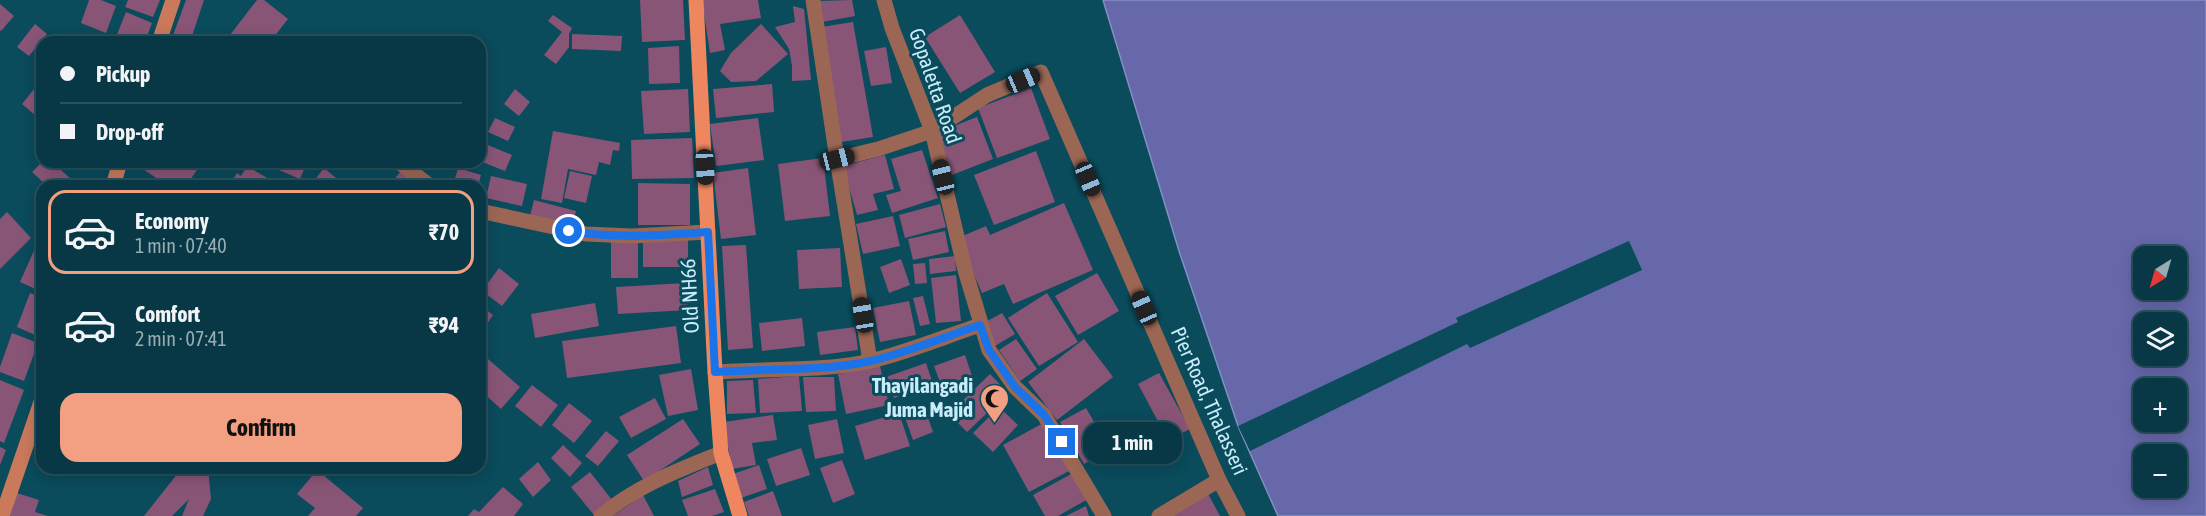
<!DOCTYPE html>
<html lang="en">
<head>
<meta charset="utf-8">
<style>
	body { margin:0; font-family:"Asap Condensed",sans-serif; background:#164350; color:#f1f3f6; height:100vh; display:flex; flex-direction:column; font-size:22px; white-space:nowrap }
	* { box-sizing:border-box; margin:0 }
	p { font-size:20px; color:#98acb3 }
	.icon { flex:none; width:33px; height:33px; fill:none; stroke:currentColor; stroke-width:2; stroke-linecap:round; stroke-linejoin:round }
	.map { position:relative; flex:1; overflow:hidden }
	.side { position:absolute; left:36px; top:180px; width:450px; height:294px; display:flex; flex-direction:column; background:#083845; border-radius:18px; box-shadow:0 3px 15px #0003,0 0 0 2px #29525e }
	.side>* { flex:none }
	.banner { position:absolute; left:36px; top:36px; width:450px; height:132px; border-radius:18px; box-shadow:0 3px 15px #0003,0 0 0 2px #29525e; display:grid; align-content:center; height:132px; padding:0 24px; background:#083845 }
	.needle { width:39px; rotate:217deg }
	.buttons { position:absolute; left:2133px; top:246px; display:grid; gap:12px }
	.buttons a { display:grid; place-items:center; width:54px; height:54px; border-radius:12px; background:#083845; box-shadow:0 3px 15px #0003,0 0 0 2px #29525e; font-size:30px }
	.end { position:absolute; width:27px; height:27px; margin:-14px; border:8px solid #1a73e8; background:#fff; box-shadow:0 0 0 3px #fff }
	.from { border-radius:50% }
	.bubble { position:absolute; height:42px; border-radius:18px; background:#083845; box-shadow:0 3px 15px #0003,0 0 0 2px #29525e; font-size:20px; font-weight:700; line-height:42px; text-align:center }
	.car { position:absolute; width:18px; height:36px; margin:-18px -9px; border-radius:8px; box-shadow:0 0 4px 2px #0007; background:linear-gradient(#222 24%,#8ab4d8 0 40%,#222 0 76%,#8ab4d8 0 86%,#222 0) }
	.banner b { display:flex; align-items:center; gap:21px; height:57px; font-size:22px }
	.banner b+b { border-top:2px solid #29525e }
	.banner i { width:15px; height:15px; background:#f1f3f6 }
	ul { padding:10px 0 0; list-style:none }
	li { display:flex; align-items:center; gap:18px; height:84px; margin:0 12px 9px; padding:0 12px; border:3px solid transparent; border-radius:18px }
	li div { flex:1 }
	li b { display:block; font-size:22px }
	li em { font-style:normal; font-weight:700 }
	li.selected { border-color:#f2a081 }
	li>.icon { width:54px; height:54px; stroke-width:1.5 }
	.primary-button { display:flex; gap:12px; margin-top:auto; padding:12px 24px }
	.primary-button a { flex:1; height:69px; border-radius:18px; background:#f2a081; color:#111; font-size:24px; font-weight:700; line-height:69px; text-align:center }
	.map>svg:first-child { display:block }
	.water { fill:#6668aa; stroke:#8390c2; stroke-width:1.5; fill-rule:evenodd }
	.pier { fill:#0a4b5c }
	.building { fill:#895577 }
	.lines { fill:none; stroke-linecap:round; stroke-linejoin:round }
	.street { stroke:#9b6754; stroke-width:15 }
	.secondary { stroke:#ca795b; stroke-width:15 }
	.primary { stroke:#ee8760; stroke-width:15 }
	.route { stroke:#1a73e8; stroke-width:8 }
	.labels { text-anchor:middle; stroke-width:6; stroke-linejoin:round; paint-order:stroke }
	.street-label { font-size:21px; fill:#c8ecf9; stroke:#0a4b5c }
	.poi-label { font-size:21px; font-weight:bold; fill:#c8ecf9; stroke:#0a4b5c; text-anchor:end }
</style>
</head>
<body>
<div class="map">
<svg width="2206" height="516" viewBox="0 0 2206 516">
	<rect width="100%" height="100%" fill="#0a4b5c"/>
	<path class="water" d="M1103 0H2206V516H1278L1238 426 1179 251ZM2144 256H2176V290H2144ZM2144 322H2176V356H2144ZM2144 388H2176V422H2144ZM2144 454H2176V488H2144Z"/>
	<path class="pier" d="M1629 241 1642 270 1470 348 1467 344 1250 451 1238 426 1458 322 1456 318Z"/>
	<g class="building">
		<path d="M89 0H101L116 6 106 33 81 23Z"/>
		<path d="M128 0H160L153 17 125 7Z"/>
		<path d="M186 0H204L190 42 172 38Z"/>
		<path d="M257 0H264L288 19 270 42H240L230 35Z"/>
		<path d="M640 0H683L685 40 642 42Z"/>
		<path d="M702 0H758L761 18 720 24 725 50 710 53Z"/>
		<path d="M852 0 855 16 822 22 818 1Z"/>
		<path d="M0 4 14 16 1 31 0 30Z"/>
		<path d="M793 6 804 9 811 80 792 81V66L789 49 775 27 795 22Z"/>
		<path d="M126 12 152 23 145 42H114Z"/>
		<path d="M553 15 572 28 569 34V47L556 64 544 55 562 32 548 21Z"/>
		<path d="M960 15 995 72 960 93 925 37Z"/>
		<path d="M853 22 873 137 841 142 821 27Z"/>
		<path d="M35 24 47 34 29 56 17 47Z"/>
		<path d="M761 24 788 54 756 81 731 82 720 71 731 53Z"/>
		<path d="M572 34 622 36 621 51 572 49Z"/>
		<path d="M679 46 680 83 649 84 648 48Z"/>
		<path d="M886 47 892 83 871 86 864 51Z"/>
		<path d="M40 82 42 84V121L22 104Z"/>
		<path d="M772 84 774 112 716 118 713 89Z"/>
		<path d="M1031 88 1050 139 997 158 978 108Z"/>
		<path d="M515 89 530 102 519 116 504 104Z"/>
		<path d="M688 89 690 132 644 134 641 91Z"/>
		<path d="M977 117 993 159 952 175 936 133Z"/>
		<path d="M495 118 515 127 508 141 488 132Z"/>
		<path d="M758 118 764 160 716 166 710 124Z"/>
		<path d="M553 131 620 143 619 151 613 150 610 165 599 162 596 175 568 169 562 203 541 199Z"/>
		<path d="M692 138 694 178 632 179 631 140Z"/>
		<path d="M483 143 512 155 505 171 480 161V150Z"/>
		<path d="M922 150 938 198 892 213 886 195 901 191 891 159Z"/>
		<path d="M1036 151 1055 202 994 225 974 175Z"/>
		<path d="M885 155 894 189 873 194 878 210 857 215 843 166Z"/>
		<path d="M823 158 830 216 785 221 778 164Z"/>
		<path d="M42 162H52L79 186H42V202L34 195 44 183 32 172Z"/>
		<path d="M148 162H198L201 164 186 186H168L143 169Z"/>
		<path d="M282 162H307L300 179 279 170Z"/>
		<path d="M247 166 269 179 264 186H229L237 173 241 176Z"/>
		<path d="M324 168 346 186H310Z"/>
		<path d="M458 168 481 175 478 186H453Z"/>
		<path d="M748 168 756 235 721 239 713 173Z"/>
		<path d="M401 171 421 186H389Z"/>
		<path d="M570 171 592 176 586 203 564 198Z"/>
		<path d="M491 176 527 184 522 206 486 198Z"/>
		<path d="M638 183 690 184V225H638Z"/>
		<path d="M534 200 576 211 572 227 530 216Z"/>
		<path d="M1064 203 1093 270 1013 304 1004 284 982 293 958 238 986 226 990 235Z"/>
		<path d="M940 204 946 227 905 238 899 215Z"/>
		<path d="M7 212 31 238 0 269V219Z"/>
		<path d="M893 216 900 246 863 254 856 224Z"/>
		<path d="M945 231 949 252 913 260 908 239Z"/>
		<rect x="643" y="239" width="45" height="28"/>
		<rect x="611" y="241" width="27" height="37"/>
		<path d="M746 245 753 348 728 350 722 246Z"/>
		<path d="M36 246 42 249V287L40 291 20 282Z"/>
		<path d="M840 248 842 287 799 289 797 250Z"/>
		<path d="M955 256 956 271 930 274 929 259Z"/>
		<path d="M901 259 910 285 889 293 880 267Z"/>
		<path d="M925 263 927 283 915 284 913 264Z"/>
		<path d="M499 268 519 284 502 306 482 291Z"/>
		<path d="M1097 273 1119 311 1078 335 1055 296Z"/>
		<path d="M956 275 961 321 936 323 931 278Z"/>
		<path d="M686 283 688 310 618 314 616 287Z"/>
		<path d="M30 293 42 298V338L17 327Z"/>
		<path d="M1047 293 1078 342 1039 366 1008 318Z"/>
		<path d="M923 296 930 324 920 326 913 298Z"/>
		<path d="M909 301 916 335 880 342 873 308Z"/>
		<path d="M595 303 599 326 535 338 531 314Z"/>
		<path d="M480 305 493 315 483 330 480 328Z"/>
		<path d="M1002 313 1015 334 995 346 982 324Z"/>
		<path d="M802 318 805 346 762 351 759 323Z"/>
		<path d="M676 326 681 363 567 378 562 341Z"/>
		<path d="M855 327 858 350 820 355 817 332Z"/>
		<path d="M12 333 38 343 24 381 0 372V367Z"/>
		<path d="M1016 339 1037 369 1020 381 999 350Z"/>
		<path d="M1084 339 1113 377 1057 420 1028 382Z"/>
		<path d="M480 352 520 387 501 409 480 390Z"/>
		<path d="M965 355 972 376 942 387 934 366Z"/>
		<path d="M926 363 933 384 894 398 886 377Z"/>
		<path d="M880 366 889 405 846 414 838 374Z"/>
		<path d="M691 369 698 410 668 416 659 375Z"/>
		<path d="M1159 373 1190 429 1168 440 1138 384Z"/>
		<path d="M990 374 1008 393 967 432 949 414Z"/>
		<path d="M799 376 802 411 760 413 758 379Z"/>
		<path d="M803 377H834L836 411 806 412Z"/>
		<path d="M0 380 24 390 4 443 0 441Z"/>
		<path d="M753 380 756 413 727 414V381Z"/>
		<path d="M532 385 558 405 541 427 515 406Z"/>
		<path d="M655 398 666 419 631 438 619 417Z"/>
		<path d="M569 403 592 421 574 443 552 425Z"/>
		<path d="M923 404 933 432 913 440 903 412Z"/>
		<path d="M999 407 1018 425 993 452 973 433Z"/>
		<path d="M1086 408 1110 449 1084 464 1060 422Z"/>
		<path d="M899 413 910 446 865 460 855 426Z"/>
		<path d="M773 415 777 440 752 443 756 465 732 469 724 422Z"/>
		<path d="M683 419 700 444 644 481 627 455Z"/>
		<path d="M837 419 844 453 815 459 808 425Z"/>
		<path d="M1045 422 1071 470 1029 492 1003 445Z"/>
		<path d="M606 431 619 441 598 466 585 456Z"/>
		<path d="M563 445 582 463 570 477 551 458Z"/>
		<path d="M0 447 6 450 0 465Z"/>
		<path d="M801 448 810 475 776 486 767 459Z"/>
		<path d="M842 460 855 494 833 503 820 468Z"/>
		<path d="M538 462 551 480 533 497 519 479Z"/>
		<path d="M759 465 767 489 741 498 733 474Z"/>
		<path d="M708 467 713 485 682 497 678 481Z"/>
		<path d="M182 468H208L211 499 203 516H182L189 499 172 516H144Z"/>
		<path d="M317 470 363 508 356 516H308L315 508 297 494Z"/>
		<path d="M590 472 612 500 594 515 571 487Z"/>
		<path d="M1073 473 1088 499 1058 516H1045L1033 495Z"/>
		<path d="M503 487 523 504 514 516H468L474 509 479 512Z"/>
		<path d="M715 489 724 512 712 516H688L682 500Z"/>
		<path d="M773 491 782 516H749L744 502Z"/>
		<path d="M1207 492 1220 516H1164Z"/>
		<path d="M17 493 39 500 35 512 48 516H10Z"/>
		<path d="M643 495 654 516H613Z"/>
		<path d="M1086 506 1089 516H1066Z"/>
	</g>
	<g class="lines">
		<g class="street">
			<path d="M813 0 837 159"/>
			<path d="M884 0 892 28 932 131 965 270 989 350 1015 387 1044 415 1104 516"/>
			<path d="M399 162 430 186"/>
			<path d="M480 211 586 234 632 236 708 232"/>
			<path d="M870 361 837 159 878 149 932 131 987 95 1041 72 1219 480 1238 516"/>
			<path d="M715 372C767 368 820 372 871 361 908 352 944 337 980 325"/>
			<path d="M601 516C636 486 679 470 721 453"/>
			<path d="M1159 516 1219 480"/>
		</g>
		<g class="secondary">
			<path d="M159 42 173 0"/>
			<path d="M113 186 120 162"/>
			<path d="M2 516 42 399"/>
		</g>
		<path class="primary" d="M696 0 715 372 721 453 740 516"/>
	</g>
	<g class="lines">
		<path class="route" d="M569 231C615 239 662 235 708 232L715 372C767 368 820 372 871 361 908 352 944 337 980 325L989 350 1015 387 1044 415 1062 442"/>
	</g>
	<defs>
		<symbol id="mosque-pin" viewBox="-11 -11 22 30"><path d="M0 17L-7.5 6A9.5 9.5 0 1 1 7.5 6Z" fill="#f2a081" stroke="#0a4b5c"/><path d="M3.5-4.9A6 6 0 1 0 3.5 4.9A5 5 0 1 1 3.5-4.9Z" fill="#111"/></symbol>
	</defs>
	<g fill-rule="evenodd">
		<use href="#mosque-pin" x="978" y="382" width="33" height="45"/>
	</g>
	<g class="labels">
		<g class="street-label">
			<text transform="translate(935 86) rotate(71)" y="7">Gopaletta Road</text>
			<text transform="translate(690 296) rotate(-93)" y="7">Old NH66</text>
			<text transform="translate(1209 401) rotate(66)" y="7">Pier Road, Thalasseri</text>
		</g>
		<g class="poi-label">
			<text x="973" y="393">Thayilangadi<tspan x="973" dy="24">Juma Majid</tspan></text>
		</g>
	</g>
</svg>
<div class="buttons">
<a><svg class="needle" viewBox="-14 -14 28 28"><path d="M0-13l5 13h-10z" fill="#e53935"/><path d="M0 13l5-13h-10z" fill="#98acb3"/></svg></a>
<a><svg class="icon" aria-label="layers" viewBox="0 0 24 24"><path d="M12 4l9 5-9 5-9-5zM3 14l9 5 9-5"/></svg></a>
<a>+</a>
<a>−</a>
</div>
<i class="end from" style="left:569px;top:231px"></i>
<i class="end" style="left:1062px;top:442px"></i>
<div class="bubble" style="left:1083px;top:422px;width:99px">1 min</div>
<i class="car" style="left:1023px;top:80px;rotate:67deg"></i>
<i class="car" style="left:837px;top:159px;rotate:76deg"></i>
<i class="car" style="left:705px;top:167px;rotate:177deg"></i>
<i class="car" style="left:943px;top:177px;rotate:346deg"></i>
<i class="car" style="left:1088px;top:179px;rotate:157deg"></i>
<i class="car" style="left:1144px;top:308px;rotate:336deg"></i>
<i class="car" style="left:863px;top:315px;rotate:351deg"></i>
<div class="banner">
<b><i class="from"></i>Pickup</b>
<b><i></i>Drop-off</b>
</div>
<section class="side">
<ul>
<li class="selected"><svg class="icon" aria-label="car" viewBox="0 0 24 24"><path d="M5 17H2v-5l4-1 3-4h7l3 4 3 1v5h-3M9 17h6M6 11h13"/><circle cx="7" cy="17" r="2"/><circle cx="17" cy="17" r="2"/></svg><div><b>Economy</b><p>1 min · 07:40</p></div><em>₹70</em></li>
<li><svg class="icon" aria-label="car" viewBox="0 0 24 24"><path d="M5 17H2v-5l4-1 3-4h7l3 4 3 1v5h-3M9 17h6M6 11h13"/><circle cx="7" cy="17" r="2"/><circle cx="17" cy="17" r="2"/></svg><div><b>Comfort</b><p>2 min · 07:41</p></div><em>₹94</em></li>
</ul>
<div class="primary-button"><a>Confirm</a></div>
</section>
</div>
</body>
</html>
